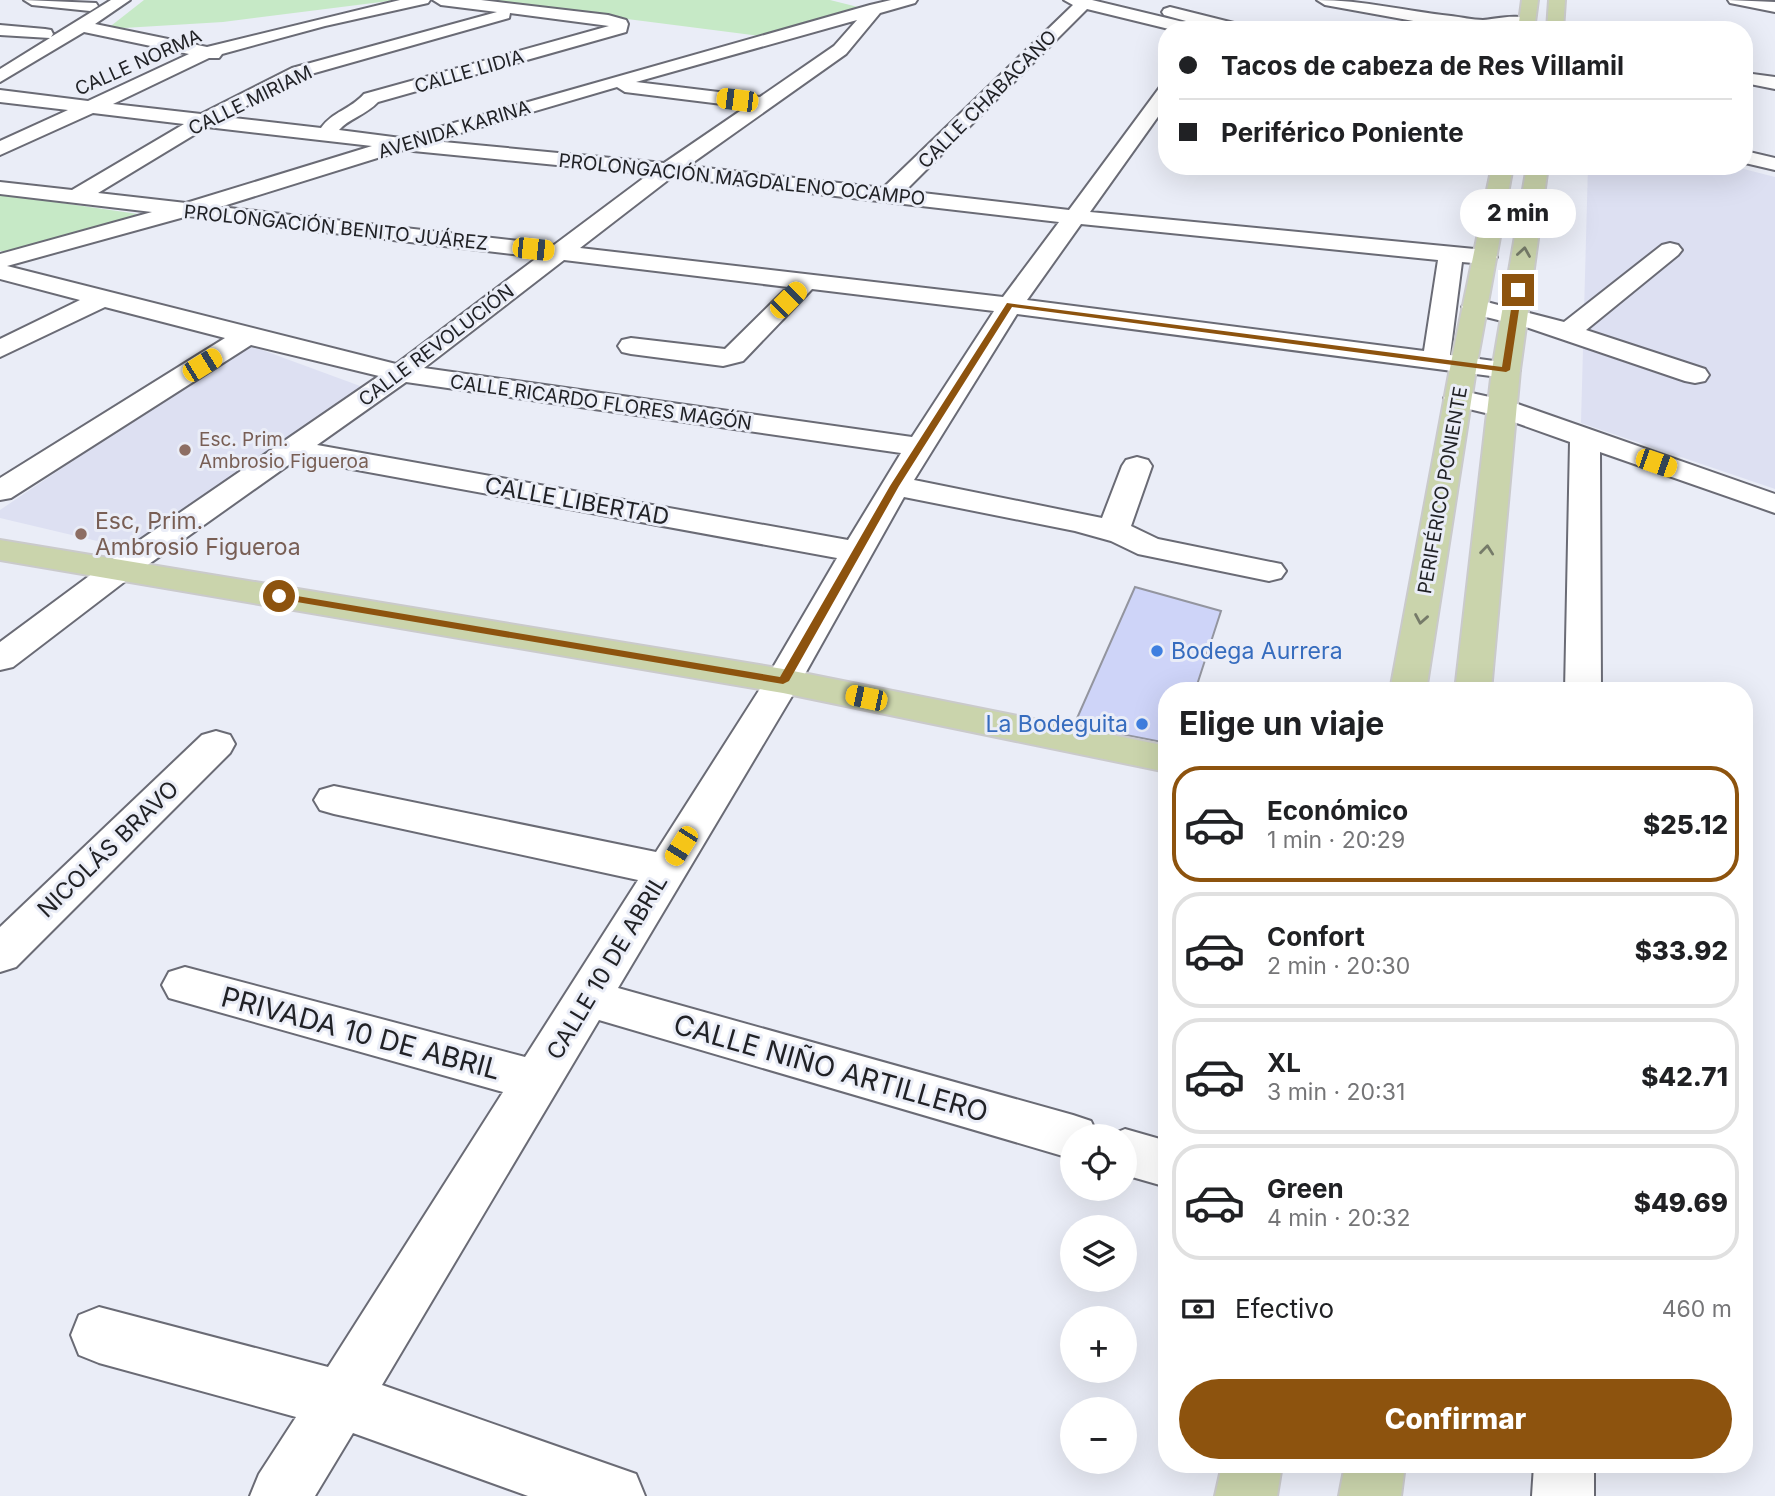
<!DOCTYPE html>
<html lang="es">
<head>
<meta charset="utf-8">
<style>
	body { margin:0; font-family:Inter,sans-serif; background:#f2f2f2; color:#202124; height:100vh; display:flex; flex-direction:column; font-size:26px; white-space:nowrap }
	* { box-sizing:border-box; margin:0 }
	p { font-size:23px; color:#757577 }
	.icon { flex:none; width:38px; height:38px; fill:none; stroke:currentColor; stroke-width:2; stroke-linecap:round; stroke-linejoin:round }
	.map { position:relative; flex:1; overflow:hidden }
	.drawer { position:absolute; left:1158px; top:682px; width:595px; height:791px; display:flex; flex-direction:column; background:#fff; border-radius:28px; box-shadow:0 7px 28px #0002 }
	.drawer>* { flex:none }
	.banner { position:absolute; left:1158px; top:21px; width:595px; height:154px; border-radius:28px; box-shadow:0 7px 28px #0002; display:grid; align-content:center; height:154px; padding:0 21px; background:#fff }
	.controls { position:absolute; left:1060px; top:1124px; display:grid; gap:14px }
	.controls a { display:grid; place-items:center; width:77px; height:77px; border-radius:50%; background:#fff; box-shadow:0 7px 28px #0002; font-size:35px }
	.end { position:absolute; width:32px; height:32px; margin:-16px; border:9px solid #8d530e; background:#fff; box-shadow:0 0 0 4px #fff }
	.from { border-radius:50% }
	.bubble { position:absolute; height:49px; border-radius:24px; background:#fff; box-shadow:0 7px 28px #0002; font-size:23px; font-weight:800; line-height:49px; text-align:center }
	.car { position:absolute; width:21px; height:42px; margin:-21px -10px; border-radius:9px; box-shadow:0 0 5px 2px #0007; background:linear-gradient(#f5c518 24%,#345 0 40%,#f5c518 0 76%,#345 0 86%,#f5c518 0) }
	.banner b { display:flex; align-items:center; gap:24px; height:66px; font-size:26px }
	.banner b+b { border-top:2px solid #e0e0e0 }
	.banner i { width:18px; height:18px; background:#202124 }
	ul { padding:0; list-style:none }
	li { display:flex; align-items:center; gap:21px; height:116px; margin:0 14px 10px; padding:0 7px; border:4px solid #e0e0e0; border-radius:28px }
	li div { flex:1 }
	li b { display:block; font-size:26px }
	li em { font-style:normal; font-weight:800 }
	li.on { border-color:#8d530e }
	li>.icon { width:63px; height:63px; stroke-width:1.5 }
	h2 { padding:0 21px; font-size:32px; line-height:84px }
	.pay { display:flex; align-items:center; gap:18px; height:77px; padding:0 21px; font-size:26px }
	.pay p { margin-inline-start:auto }
	.action { display:flex; gap:14px; margin-top:auto; padding:14px 21px }
	.action a { flex:1; height:80px; border-radius:42px; background:#8d530e; color:#fff; font-size:28px; font-weight:800; line-height:80px; text-align:center }
	.map>svg:first-child { display:block }
	.built { fill:#dde0f2 }
	.green { fill:#c6e9c6 }
	.building { fill:#ced4f8; stroke:#93959f; stroke-width:2 }
	.lines { fill:none; stroke-linecap:round; stroke-linejoin:round }
	.minor-casing { stroke:#6a6b75; stroke-width:4 }
	.major-casing { stroke:#cacacb; stroke-width:4 }
	.minor { fill:#fff; fill-rule:evenodd }
	.major { fill:#cad4ac; fill-rule:evenodd }
	.oneway { stroke:#767b69 }
	.route { fill:#8d530e }
	.education-dot { fill:#8d6e63; stroke:#eaedf7; stroke-width:2.5 }
	.shop-dot { fill:#3f7fe0; stroke:#eaedf7; stroke-width:2.5 }
	.labels { text-anchor:middle; stroke-width:6; stroke-linejoin:round; paint-order:stroke }
	.far-street-label { font-size:19px; fill:#212226; stroke:#eaedf7 }
	.far-education-label { font-size:19px; fill:#785e54; stroke:#eaedf7; text-anchor:start }
	.street-label { font-size:23px; fill:#212226; stroke:#eaedf7 }
	.education-label { font-size:23px; fill:#785e54; stroke:#eaedf7; text-anchor:start }
	.shop-label { font-size:23px; fill:#366cbe; stroke:#eaedf7; text-anchor:start }
	.near-street-label { font-size:28px; fill:#212226; stroke:#eaedf7 }
</style>
</head>
<body>
<div class="map">
<svg width="1775" height="1496" viewBox="0 0 1775 1496">
	<rect width="100%" height="100%" fill="#eaedf7"/>
	<g class="built">
		<path d="M1588 166H1732L1775 177V489L1581 423Z"/>
		<path d="M246 344 371 390 131 549 0 518V510Z"/>
	</g>
	<g class="green">
		<path d="M144 0H397L223 22 107 29Z"/>
		<path d="M479 0H830L866 9 768 37Z"/>
		<path d="M0 194 138 214 13 253 0 251Z"/>
	</g>
	<path class="building" d="M1135 587 1221 611 1195 691H1167V743L1074 725Z"/>
	<g class="lines">
		<defs>
			<g id="minor">
				<path d="M24 0 96 3 98 6 90 11 32 5Z"/>
				<path d="M111 0H130L95 24 207 47 400 0H430L428 3 325 26 222 54 219 58H209L113 104 201 114 292 68 497 12 441 5 433 0H481L608 15 626 20 628 24 626 32 378 102C366 115 348 119 339 130L401 138 870 5 891 0H917L915 3 880 13 846 54 688 166 883 188 1073 5 1064 0H1092L1200 26 1202 30H1173L1087 9 905 191 1069 210 1160 87 1167 85V104L1090 212 1485 250 1493 252 1497 257 1493 262 1485 264 1462 262 1450 355 1516 364 1520 370 1516 376 1506 378 1017 314 914 480 1102 518 1122 466 1126 460 1137 457 1148 460 1152 466 1131 526 1158 539 1281 564 1286 571 1281 578 1269 581 1138 554 1111 541 1075 531 904 497 801 681 618 988 1073 1115 1091 1121 1098 1136H1073V1159L599 1020 382 1385 636 1474 645 1496H528L353 1433 315 1496H250L259 1474 296 1417 99 1363 79 1355 71 1335 79 1315 99 1307 328 1367 503 1092 169 998 162 985 169 972 185 967 525 1057 638 880 334 814 320 810 314 800 320 790 334 786 656 852 765 681 837 558 297 459 132 576 13 667 0 670V642L108 562 379 376 251 345 11 498 0 500V478L225 338 105 307 0 357V339L80 300 0 279V254L152 212 0 194V182L72 190 184 124 93 113 0 155V141L68 110 0 102V90L88 101 189 54 84 32 0 82V69L50 38 0 35V25L45 29 51 30 53 34 51 37ZM510 13 609 26 364 94C351 109 332 112 321 128L225 117 304 76 509 18ZM857 20 834 46 760 97 636 82ZM617 87 625 92 746 107 664 163 433 141ZM207 127 372 146 186 203 98 193ZM403 150 649 174 554 245 220 207ZM672 177 1059 222 1003 297 580 248ZM188 216 538 257 396 364 7 266ZM1081 224 1438 260 1424 351 1027 300ZM564 260 788 287 725 349 631 338 622 340 618 346 622 352 631 354 723 366 743 361 812 289 994 311 912 437 424 368ZM406 382 901 453 848 540 317 445Z"/>
				<path d="M1317 0C1363 0 1406 11 1451 16 1461 17 1473 20 1483 20 1498 19 1522 11 1534 24L1526 29 1499 26 1482 30 1430 24 1325 5Z"/>
				<path d="M1728 0 1775 2V12L1730 3Z"/>
				<path d="M1170 7 1246 26 1248 30H1219L1164 15 1162 12 1164 9Z"/>
				<path d="M1745 73 1775 77V89L1745 83Z"/>
				<path d="M1745 151 1775 158V170L1745 163Z"/>
				<path d="M1670 243 1678 245 1682 250 1678 255 1586 330 1705 369 1709 375 1705 381 1695 383 1685 381 1526 327 1466 312 1462 307 1466 302 1475 299 1564 322 1662 245Z"/>
				<path d="M1458 390 1512 402 1775 494V513L1600 452 1601 691H1565L1570 442 1494 415 1448 404 1444 398 1448 392Z"/>
				<path d="M216 731 230 735 235 744 230 753 16 967 0 972V927L202 735Z"/>
				<path d="M1125 1129 1167 1141V1187L1125 1175V1136H1108Z"/>
				<path d="M1534 1465H1594V1496H1532Z"/>
			</g>
			<g id="major">
				<path d="M1522 0H1538L1534 30H1518Z"/>
				<path d="M1549 0H1565L1563 30H1547Z"/>
				<path d="M1492 166H1513L1477 363 1426 691H1390L1451 363Z"/>
				<path d="M1527 166H1548L1520 370 1491 691H1455L1492 370Z"/>
				<path d="M0 540 783 669 1167 746V772L783 693 0 560Z"/>
				<path d="M1222 1465H1282L1277 1496H1215Z"/>
				<path d="M1345 1465H1405L1401 1496H1339Z"/>
			</g>
		</defs>
		<use href="#minor" class="minor-casing"/>
		<use href="#major" class="major-casing"/>
		<use href="#minor" class="minor"/>
		<use href="#major" class="major"/>
	</g>
	<defs><path id="oneway-chevron" d="M-2-3.5L2.5 0L-2 3.5" fill="none" stroke-width="1.6" stroke-linecap="round" stroke-linejoin="round" transform="scale(1.75)"/></defs>
	<g class="oneway">
		<use href="#oneway-chevron" transform="translate(1524 252) rotate(-81)"/>
		<use href="#oneway-chevron" transform="translate(1487 550) rotate(-84)"/>
		<use href="#oneway-chevron" transform="translate(1421 619) rotate(100)"/>
	</g>
	<path class="route" d="M1518 288 1522 290 1510 370 1506 372 1012 307 899 486 789 681 783 684 279 599 274 596 279 593 780 677 890 486 1007 303 1502 367 1514 290Z"/>
	<g class="education-dot">
		<circle cx="185" cy="450" r="7"/>
		<circle cx="81" cy="534" r="7"/>
	</g>
	<g class="shop-dot">
		<circle cx="1157" cy="651" r="7"/>
		<circle cx="1142" cy="724" r="7"/>
	</g>
	<g class="labels">
		<g class="far-street-label">
			<text transform="translate(138 62) rotate(-24)" y="7">CALLE NORMA</text>
			<text transform="translate(469 71) rotate(-16)" y="7">CALLE LIDIA</text>
			<text transform="translate(987 99) rotate(-45)" y="7">CALLE CHABACANO</text>
			<text transform="translate(250 100) rotate(-26)" y="7">CALLE MIRIAM</text>
			<text transform="translate(454 129) rotate(-17)" y="7">AVENIDA KARINA</text>
			<text transform="translate(742 179) rotate(6)" y="7">PROLONGACIÓN MAGDALENO OCAMPO</text>
			<text transform="translate(336 227) rotate(6)" y="7">PROLONGACIÓN BENITO JUÁREZ</text>
			<text transform="translate(436 345) rotate(-37)" y="7">CALLE REVOLUCIÓN</text>
			<text transform="translate(601 402) rotate(8)" y="7">CALLE RICARDO FLORES MAGÓN</text>
			<text transform="translate(1442 490) rotate(-80)" y="7">PERIFÉRICO PONIENTE</text>
		</g>
		<g class="far-education-label">
			<text x="199" y="446">Esc. Prim.<tspan x="199" dy="22">Ambrosio Figueroa</tspan></text>
		</g>
		<g class="street-label">
			<text transform="translate(577 501) rotate(10)" y="8">CALLE LIBERTAD</text>
			<text transform="translate(108 849) rotate(-44)" y="8">NICOLÁS BRAVO</text>
			<text transform="translate(607 967) rotate(-59)" y="8">CALLE 10 DE ABRIL</text>
		</g>
		<g class="education-label">
			<text x="95" y="529">Esc, Prim.<tspan x="95" dy="26">Ambrosio Figueroa</tspan></text>
		</g>
		<g class="shop-label">
			<text x="1171" y="659">Bodega Aurrera</text>
			<text x="1128" y="732" text-anchor="end">La Bodeguita</text>
		</g>
		<g class="near-street-label">
			<text transform="translate(361 1033) rotate(15)" y="10">PRIVADA 10 DE ABRIL</text>
			<text transform="translate(831 1068) rotate(16)" y="10">CALLE NIÑO ARTILLERO</text>
		</g>
	</g>
</svg>
<div class="controls">
<a><svg class="icon" aria-label="locate" viewBox="0 0 24 24"><circle cx="12" cy="12" r="6"/><path d="M12 2v4M12 18v4M2 12h4M18 12h4"/></svg></a>
<a><svg class="icon" aria-label="layers" viewBox="0 0 24 24"><path d="M12 4l9 5-9 5-9-5zM3 14l9 5 9-5"/></svg></a>
<a>+</a>
<a>−</a>
</div>
<i class="end from" style="left:279px;top:596px"></i>
<i class="end" style="left:1518px;top:290px"></i>
<div class="bubble" style="left:1460px;top:189px;width:116px">2 min</div>
<i class="car" style="left:737px;top:100px;rotate:277deg"></i>
<i class="car" style="left:533px;top:249px;rotate:96deg"></i>
<i class="car" style="left:788px;top:300px;rotate:45deg"></i>
<i class="car" style="left:202px;top:365px;rotate:58deg"></i>
<i class="car" style="left:1656px;top:463px;rotate:109deg"></i>
<i class="car" style="left:866px;top:698px;rotate:282deg"></i>
<i class="car" style="left:681px;top:846px;rotate:212deg"></i>
<div class="banner">
<b><i class="from"></i>Tacos de cabeza de Res Villamil</b>
<b><i></i>Periférico Poniente</b>
</div>
<section class="drawer">
<h2>Elige un viaje</h2>
<ul>
<li class="on"><svg class="icon" aria-label="car" viewBox="0 0 24 24"><path d="M5 17H2v-5l4-1 3-4h7l3 4 3 1v5h-3M9 17h6M6 11h13"/><circle cx="7" cy="17" r="2"/><circle cx="17" cy="17" r="2"/></svg><div><b>Económico</b><p>1 min · 20:29</p></div><em>$25.12</em></li>
<li><svg class="icon" aria-label="car" viewBox="0 0 24 24"><path d="M5 17H2v-5l4-1 3-4h7l3 4 3 1v5h-3M9 17h6M6 11h13"/><circle cx="7" cy="17" r="2"/><circle cx="17" cy="17" r="2"/></svg><div><b>Confort</b><p>2 min · 20:30</p></div><em>$33.92</em></li>
<li><svg class="icon" aria-label="car" viewBox="0 0 24 24"><path d="M5 17H2v-5l4-1 3-4h7l3 4 3 1v5h-3M9 17h6M6 11h13"/><circle cx="7" cy="17" r="2"/><circle cx="17" cy="17" r="2"/></svg><div><b>XL</b><p>3 min · 20:31</p></div><em>$42.71</em></li>
<li><svg class="icon" aria-label="car" viewBox="0 0 24 24"><path d="M5 17H2v-5l4-1 3-4h7l3 4 3 1v5h-3M9 17h6M6 11h13"/><circle cx="7" cy="17" r="2"/><circle cx="17" cy="17" r="2"/></svg><div><b>Green</b><p>4 min · 20:32</p></div><em>$49.69</em></li>
</ul>
<div class="pay"><svg class="icon" aria-label="cash" viewBox="0 0 24 24"><path d="M3 7h18v10H3z"/><circle cx="12" cy="12" r="2"/></svg>Efectivo<p>460 m</p></div>
<div class="action"><a>Confirmar</a></div>
</section>
</div>
</body>
</html>
